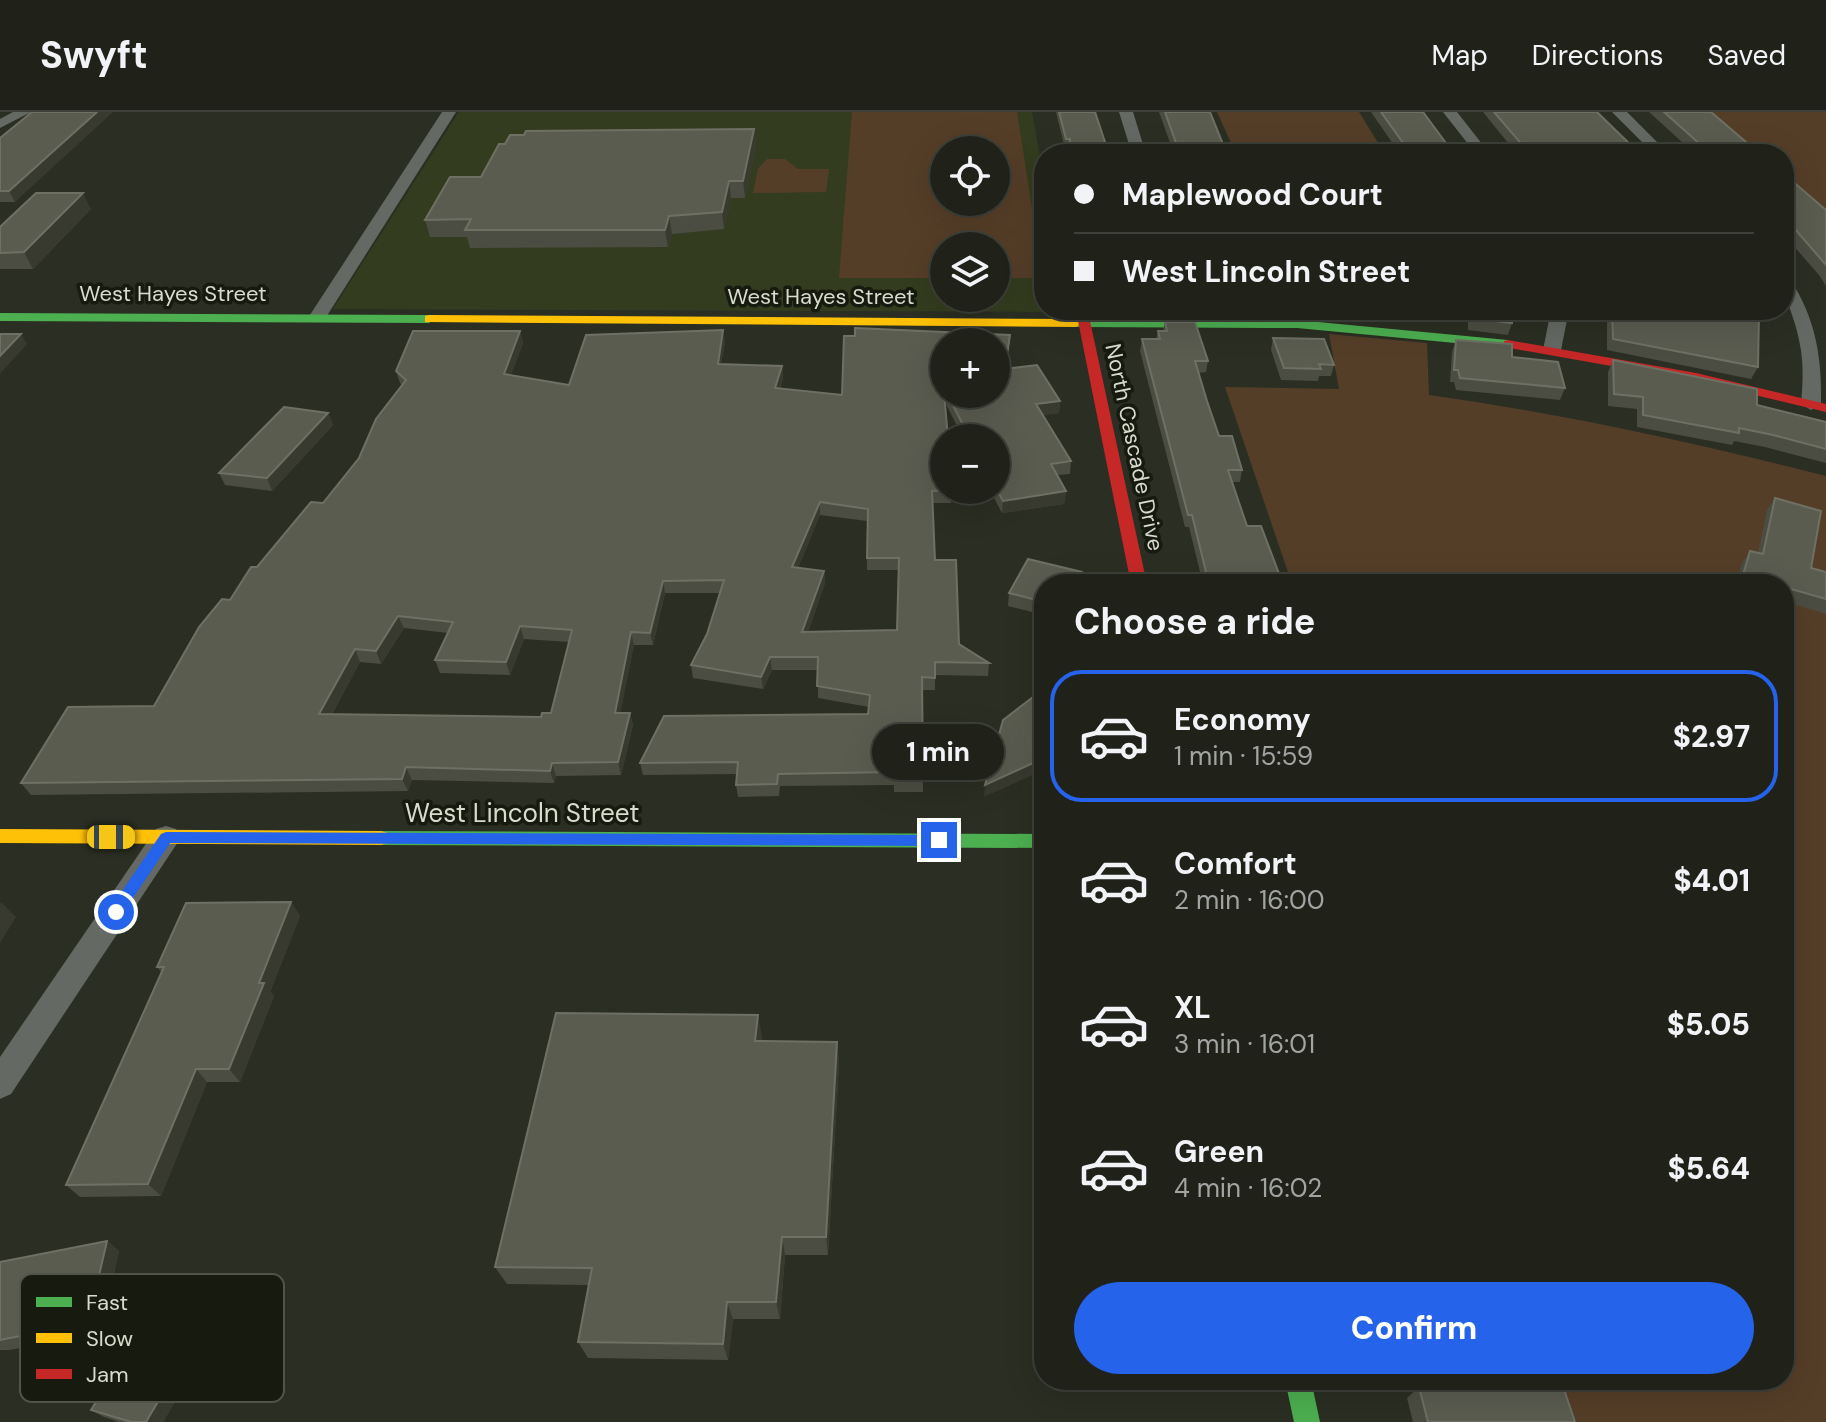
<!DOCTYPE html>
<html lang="en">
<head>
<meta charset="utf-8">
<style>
	body { margin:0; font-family:"DM Sans",sans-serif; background:#2d2f27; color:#f1f3f6; height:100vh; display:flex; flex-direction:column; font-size:30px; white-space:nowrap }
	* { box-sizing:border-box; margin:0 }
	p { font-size:26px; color:#a2a4a2 }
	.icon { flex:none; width:44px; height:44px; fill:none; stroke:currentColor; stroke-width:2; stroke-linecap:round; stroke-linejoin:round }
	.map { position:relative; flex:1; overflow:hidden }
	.panel { position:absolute; left:1034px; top:462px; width:760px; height:816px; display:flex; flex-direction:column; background:#20221a; border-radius:32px; box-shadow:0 8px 32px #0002,0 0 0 2px #3d3f39 }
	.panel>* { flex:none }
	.guide { position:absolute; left:1034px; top:32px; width:760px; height:176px; border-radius:32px; box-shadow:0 8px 32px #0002,0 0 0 2px #3d3f39; display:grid; align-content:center; height:176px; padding:0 40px; background:#20221a }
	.tools { position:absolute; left:930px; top:24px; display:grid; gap:16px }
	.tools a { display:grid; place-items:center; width:80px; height:80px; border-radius:50%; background:#20221a; box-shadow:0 8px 32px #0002,0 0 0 2px #3d3f39; font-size:40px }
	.end { position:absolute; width:36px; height:36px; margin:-18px; border:10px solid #2563eb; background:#fff; box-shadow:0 0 0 4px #fff }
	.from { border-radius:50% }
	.bubble { position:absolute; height:56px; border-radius:28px; background:#20221a; box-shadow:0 8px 32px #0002,0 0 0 2px #3d3f39; font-size:26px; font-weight:800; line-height:56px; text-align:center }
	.car { position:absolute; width:24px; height:48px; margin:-24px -12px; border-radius:10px; box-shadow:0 0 6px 2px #0007; background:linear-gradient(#f5c518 24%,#345 0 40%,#f5c518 0 76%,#345 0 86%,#f5c518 0) }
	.guide b { display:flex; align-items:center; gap:28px; height:76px; font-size:30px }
	.guide b+b { border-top:2px solid #3d3f39 }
	.guide i { width:20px; height:20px; background:#f1f3f6 }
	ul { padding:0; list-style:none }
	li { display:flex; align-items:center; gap:24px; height:132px; margin:0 16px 12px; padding:0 24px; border:4px solid transparent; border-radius:32px }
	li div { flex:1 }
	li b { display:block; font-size:30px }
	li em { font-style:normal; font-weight:800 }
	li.active { border-color:#2563eb }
	li>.icon { width:72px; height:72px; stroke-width:1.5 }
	h2 { padding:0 40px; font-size:36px; line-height:96px }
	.button { display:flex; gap:16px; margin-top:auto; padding:16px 40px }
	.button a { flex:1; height:92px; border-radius:48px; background:#2563eb; color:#fff; font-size:32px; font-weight:800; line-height:92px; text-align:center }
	header { display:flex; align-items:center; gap:48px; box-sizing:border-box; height:112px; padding:0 40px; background:#20221a; border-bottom:2px solid #3d3f39 }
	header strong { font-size:38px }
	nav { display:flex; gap:44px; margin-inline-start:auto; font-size:28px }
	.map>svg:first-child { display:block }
	.built { fill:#343c1f; fill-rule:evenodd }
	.green { fill:#553e28; fill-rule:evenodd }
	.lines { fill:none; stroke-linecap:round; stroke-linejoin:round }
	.street { fill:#646a63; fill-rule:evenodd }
	.fast { fill:#4caf50; fill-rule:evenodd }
	.slow { fill:#ffc107; fill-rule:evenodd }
	.jam { fill:#c62828; fill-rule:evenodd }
	.wall { fill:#4c4d42; fill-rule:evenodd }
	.shaded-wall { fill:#393a2f }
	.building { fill:#5b5c50; stroke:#6f7064; stroke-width:2; fill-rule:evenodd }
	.route { fill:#2563eb }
	.labels { text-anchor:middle; stroke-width:7; stroke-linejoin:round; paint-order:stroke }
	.far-street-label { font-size:22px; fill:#d7dccd; stroke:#171a0f }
	.street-label { font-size:26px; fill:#d7dccd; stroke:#171a0f }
	.key { fill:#171a0f; stroke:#515448; stroke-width:2 }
	.key-label { font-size:22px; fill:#d7dccd }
</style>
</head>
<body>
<header>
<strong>Swyft</strong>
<nav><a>Map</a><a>Directions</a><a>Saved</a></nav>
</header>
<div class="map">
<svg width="1826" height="1310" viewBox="0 0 1826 1310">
	<rect width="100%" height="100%" fill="#2b2e22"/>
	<path class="built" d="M459 0H1032L1044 66V198L1049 200 333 197ZM944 38H996V90H944ZM944 134H996V186H944Z"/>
	<g class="green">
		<path d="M852 0H1017L1043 166H996V134H944V166H839ZM944 38H996V90H944Z"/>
		<path d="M1217 0H1359L1385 42H1236Z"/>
		<path d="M1711 0H1826V100L1784 63V42H1759Z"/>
		<path d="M767 47H785L798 57H829L826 80 753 81 758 57Z"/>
		<path d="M1318 198H1438V210L1318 199Z"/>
		<path d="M1329 222 1427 231 1429 283C1564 302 1694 330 1826 364V1310H1576L1562 1268H1784V472H1292L1225 275 1339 277Z"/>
	</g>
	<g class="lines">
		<g class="street">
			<path d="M13 0H31L0 16V7Z"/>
			<path d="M442 0H456L323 210H311L308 206Z"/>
			<path d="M1119 0H1133L1146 42H1132Z"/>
			<path d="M1443 0H1457L1490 42H1476Z"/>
			<path d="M1612 0H1627L1669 42H1654Z"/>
			<path d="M1784 166 1790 167C1816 207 1822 246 1821 292L1811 298 1801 292C1803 271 1804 249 1799 228 1795 205 1784 189 1784 166Z"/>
			<path d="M1551 198H1569L1561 238 1552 243 1543 238Z"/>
			<path d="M166 714 176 717 180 725 176 733 11 982 0 987V945L156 717Z"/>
		</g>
		<g class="fast">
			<path d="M0 201 429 203 435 207 429 211 0 209Z"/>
			<path d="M1072 208H1297L1508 228 1514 232 1508 236 1297 216 1076 215 1072 214Z"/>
			<path d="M381 719 1044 722V736L381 733 374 731 372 726 374 721Z"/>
			<path d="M1285 1268H1311L1320 1310H1294Z"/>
		</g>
		<g class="slow">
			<path d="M429 203 1076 207 1082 211 1076 215 425 210V204Z"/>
			<path d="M0 717 381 719 388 721 390 726 388 731 381 733 0 731Z"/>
		</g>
		<g class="jam">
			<path d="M1084 205 1090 209 1147 472H1131L1078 209Z"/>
			<path d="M1508 228 1696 261 1826 292V300L1696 269 1504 235V229Z"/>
		</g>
	</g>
	<g class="wall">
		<path d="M1056 0H1095L1069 37H1065Z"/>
		<path d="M1159 0H1210L1227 42H1174Z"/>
		<path d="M1371 0H1423L1454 42H1400Z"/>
		<path d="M1483 0H1597L1640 42H1517Z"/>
		<path d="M1649 0H1711L1760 42H1695Z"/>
		<path d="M754 17 756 34 745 86H731L724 117 672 122 668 135 470 136 467 125H430L425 108 481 65Z"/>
		<path d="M0 26 15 90H0Z"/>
		<path d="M1784 62 1826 98V174L1819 163 1784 123Z"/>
		<path d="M91 97 33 157H0V115Z"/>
		<path d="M1156 198H1186V201H1157Z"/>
		<path d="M1468 198H1512V211L1508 223 1468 218Z"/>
		<path d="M1607 198H1763L1762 201 1758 200V255L1751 267 1607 238Z"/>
		<path d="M1165 210 1208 249 1206 260 1198 261 1219 324 1242 358 1240 370H1232L1247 414 1283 472H1203L1189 415H1185L1140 239 1142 227H1156L1158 219H1163Z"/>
		<path d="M855 216 1010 223 1006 257 1037 253 1060 289 1059 301 1043 303 1071 349 1070 362 1057 363 1066 379 1064 392 1002 401 990 378H996V326H963L946 292 948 326H944V378H951V391H933L935 448H956L959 532 989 551 988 564 935 563V578H922L923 680H894V673L780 674 779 684 738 685 736 673 737 662 643 663 640 651 664 604 868 602 869 595 818 586V558H772L763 577 693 566 691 553 707 522 720 481H665L653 533H634L620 601H630L633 613 621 663 556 664 554 671 412 668 408 679 31 683 21 671 68 595 154 594 199 515 222 487 230 488 251 455H257L311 390 323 391 359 346 376 307 402 273 400 271 396 259 413 219H520L523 231 511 263 569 273 586 223 723 218 725 230 721 252 782 254 783 266 780 277 842 283 844 224H855ZM944 230H996V282H944ZM820 403 867 409V458H899L897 518 808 520 825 471 824 459 798 456ZM404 516 448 521 435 548 440 561 510 563 524 527 569 530 551 601H542L541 605 332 602 360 550 381 552Z"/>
		<path d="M1273 226 1334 253 1331 264H1319L1318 269 1281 268 1271 238Z"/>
		<path d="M1456 228 1512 245 1565 276 1560 288 1456 278 1454 270H1450L1452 240Z"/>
		<path d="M1613 248 1757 293 1826 309V351L1765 335 1734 329 1732 333 1637 315V297L1608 294V260Z"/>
		<path d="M328 301 333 313 272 379 225 373 219 361Z"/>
		<path d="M1775 386 1811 456 1826 460V502L1784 489V472H1736L1742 451 1750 439 1758 441 1767 398Z"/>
		<path d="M1044 472V503L1008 494 1009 481Z"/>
		<path d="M1044 530V578L1034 576 1035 564Z"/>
		<path d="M291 790 300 804 270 880 274 884 240 970H207L161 1084 80 1085 66 1073 162 861 157 855Z"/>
		<path d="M762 924 761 929 837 930 839 951 828 1143H785L780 1207H733L728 1248 588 1246 578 1230 589 1173 507 1172 495 1155Z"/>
		<path d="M107 1129 119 1139 101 1220 10 1238H0V1150Z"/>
		<path d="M180 1252 192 1260 163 1310H119L104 1305 91 1298Z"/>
		<path d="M1440 1268H1561L1575 1310H1413L1407 1286 1419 1275 1442 1274Z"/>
	</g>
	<g class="shaded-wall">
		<path d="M97 0H113L15 90 9 79Z"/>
		<path d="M754 17 756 34 745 86 743 69Z"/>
		<path d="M729 69 731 86 724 117 722 100Z"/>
		<path d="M83 81 91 97 33 157 24 140Z"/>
		<path d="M669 104 672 122 668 135 665 118Z"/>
		<path d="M723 218 725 230 719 264 718 252Z"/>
		<path d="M520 219 523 231 507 274 504 262Z"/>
		<path d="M21 222 27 232 0 262V244Z"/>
		<path d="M782 254 783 266 776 289 775 276Z"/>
		<path d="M1060 289 1059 301 1035 304 1036 292Z"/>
		<path d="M328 301 333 313 272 379 267 366Z"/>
		<path d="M1066 379 1064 392 1002 401 1003 389Z"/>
		<path d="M820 390V403L793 468 792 455Z"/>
		<path d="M824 459 825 471 804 532 802 520Z"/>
		<path d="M663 469 665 481 653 533 650 521Z"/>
		<path d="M398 504 404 516 381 552 376 539Z"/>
		<path d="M520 514 524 527 510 563 506 550Z"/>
		<path d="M631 520 634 533 618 614 615 601Z"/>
		<path d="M355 537 360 550 325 614 319 602Z"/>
		<path d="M770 545 772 558 763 577 761 565Z"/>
		<path d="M630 601 633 613 621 663 618 650Z"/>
		<path d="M1044 646V658L984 685 985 673Z"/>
		<path d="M552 651 556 664 554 671 550 659Z"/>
		<path d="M406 655 412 668 408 679 402 667Z"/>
		<path d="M1 790 16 805 0 831V793Z"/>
		<path d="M291 790 300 804 270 880 274 884 240 970 229 957 259 871Z"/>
		<path d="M758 903 762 924 759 950 755 929Z"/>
		<path d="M837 930 839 951 828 1143 826 1125Z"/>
		<path d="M196 957 207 970 161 1084 148 1072Z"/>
		<path d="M782 1125 785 1143 780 1207 776 1190Z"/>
		<path d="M107 1129 119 1139 101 1220 88 1211Z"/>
		<path d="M727 1190 733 1207 728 1248 723 1232Z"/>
		<path d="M180 1252 192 1260 163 1310H146Z"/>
	</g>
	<g class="building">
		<path d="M32 0H97L9 79H0V26Z"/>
		<path d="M1059 0H1095L1109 42H1068L1070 27H1066Z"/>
		<path d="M1165 0H1210L1227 42H1180Z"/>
		<path d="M1381 0H1423L1454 42H1411Z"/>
		<path d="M1494 0H1597L1640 42H1530Z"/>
		<path d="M1664 0H1711L1760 42H1711Z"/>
		<path d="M754 17 743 69H729L722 100 669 104 665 118H465L471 107 425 108 450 65H481L499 32H505L510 23H524L526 19Z"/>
		<path d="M1784 62 1826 98V153L1795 117 1784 107Z"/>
		<path d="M36 81H83L24 140 0 141V115Z"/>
		<path d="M1472 198H1512V211L1472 206Z"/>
		<path d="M1612 198H1758L1759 202 1758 255 1613 227Z"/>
		<path d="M1165 210H1195L1208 249H1195L1207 289 1219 324H1232L1242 358H1228L1247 414H1261L1283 472H1209L1192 403H1188L1142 227H1160L1158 219H1167Z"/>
		<path d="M855 216 1010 223 1005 257 1037 253 1060 289 1036 292 1071 349 1051 352 1066 379 1003 389 996 376V326H970L947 282H996V230H944V282L948 326H944V378H951L932 379 935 448H956L959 532 989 551 935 550V566L922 565 923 668 894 667V660L778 662 777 672 736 673 738 650 640 651 664 604 868 602 870 583 817 574 818 545H770L761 565 691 553 707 522 724 468 663 469 650 521 631 520 615 601H630L618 650 552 651 550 659 406 655 402 667 21 671 68 595 154 594 199 515 222 487 230 488 251 455H257L311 390 323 391 359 346 376 307 406 268 396 259 413 219H520L504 262 569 273 586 223 723 218 718 252 782 254 775 276 842 283 844 224H855ZM820 390 868 397 867 446H899L897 518 802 520 824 459 792 455ZM398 504 453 510 435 548 506 550 520 514 572 518 551 601H542L541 605 319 602 355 537 376 539Z"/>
		<path d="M0 222H21L0 244Z"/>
		<path d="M1273 226 1324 227 1334 253 1319 252 1321 257 1284 256Z"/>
		<path d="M1456 228 1512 232V245L1558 250 1565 276 1460 266 1458 258H1454Z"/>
		<path d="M1613 248 1757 277V293L1826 310V337L1773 323 1739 316V321L1643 303V285L1614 282Z"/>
		<path d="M284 295 328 301 267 366 219 361Z"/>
		<path d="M1775 386 1821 399 1811 456 1826 460V487L1784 475V472H1775L1743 463 1750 439 1763 442Z"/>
		<path d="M1028 447 1082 460 1076 472H1044V490L1009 481Z"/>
		<path d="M1044 530V565L1035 564Z"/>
		<path d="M1037 582 1044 587V646L985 673 1003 608Z"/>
		<path d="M291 790 259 871H264L229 957H196L148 1072 66 1073 164 855H157L186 791Z"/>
		<path d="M556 901 758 903 755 929 837 930 826 1125H782L776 1190H727L723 1232 578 1230 592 1156 495 1155Z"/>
		<path d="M107 1129 88 1211 0 1228V1150Z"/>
		<path d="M129 1237 180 1252 146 1310H131L91 1298Z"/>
		<path d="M1456 1268H1561L1575 1310H1428L1419 1275 1458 1274Z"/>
	</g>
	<path class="route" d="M166 720 939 723 946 728 939 734 170 731 121 804H111V795L161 722Z"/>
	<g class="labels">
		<g class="far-street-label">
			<text x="173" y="189">West Hayes Street</text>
			<text x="821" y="192">West Hayes Street</text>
			<text transform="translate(1135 335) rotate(78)" y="8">North Cascade Drive</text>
		</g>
		<g class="street-label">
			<text x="522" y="710">West Lincoln Street</text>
		</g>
	</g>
	<rect x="20" y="1162" width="264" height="128" rx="12" class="key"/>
	<rect x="36" y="1185" width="36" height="10" fill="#4caf50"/>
	<rect x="36" y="1221" width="36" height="10" fill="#ffc107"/>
	<rect x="36" y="1257" width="36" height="10" fill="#c62828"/>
	<g class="key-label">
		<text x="86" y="1198">Fast</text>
		<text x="86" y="1234">Slow</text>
		<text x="86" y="1270">Jam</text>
	</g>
</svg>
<div class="tools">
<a><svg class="icon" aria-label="locate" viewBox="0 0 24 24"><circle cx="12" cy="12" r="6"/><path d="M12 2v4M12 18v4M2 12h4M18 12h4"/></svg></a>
<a><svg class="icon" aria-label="layers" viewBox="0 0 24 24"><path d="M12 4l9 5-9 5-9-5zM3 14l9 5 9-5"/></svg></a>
<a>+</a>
<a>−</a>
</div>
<i class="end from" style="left:116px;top:800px"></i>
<i class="end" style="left:939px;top:728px"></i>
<div class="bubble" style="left:872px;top:612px;width:132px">1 min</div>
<i class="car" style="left:111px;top:725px;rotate:90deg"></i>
<div class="guide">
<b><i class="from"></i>Maplewood Court</b>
<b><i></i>West Lincoln Street</b>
</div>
<section class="panel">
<h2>Choose a ride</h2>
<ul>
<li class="active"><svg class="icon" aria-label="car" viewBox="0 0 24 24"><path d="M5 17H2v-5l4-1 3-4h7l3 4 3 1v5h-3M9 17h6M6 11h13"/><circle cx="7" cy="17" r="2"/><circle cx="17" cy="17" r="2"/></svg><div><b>Economy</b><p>1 min · 15:59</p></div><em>$2.97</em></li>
<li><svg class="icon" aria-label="car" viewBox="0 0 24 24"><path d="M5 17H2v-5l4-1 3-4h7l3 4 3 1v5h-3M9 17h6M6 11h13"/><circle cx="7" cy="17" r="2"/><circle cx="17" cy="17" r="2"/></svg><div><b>Comfort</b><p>2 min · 16:00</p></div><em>$4.01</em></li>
<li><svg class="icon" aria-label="car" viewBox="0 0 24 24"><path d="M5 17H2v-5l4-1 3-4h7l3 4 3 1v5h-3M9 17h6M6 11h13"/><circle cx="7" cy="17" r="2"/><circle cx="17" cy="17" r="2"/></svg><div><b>XL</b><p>3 min · 16:01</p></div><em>$5.05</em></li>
<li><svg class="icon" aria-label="car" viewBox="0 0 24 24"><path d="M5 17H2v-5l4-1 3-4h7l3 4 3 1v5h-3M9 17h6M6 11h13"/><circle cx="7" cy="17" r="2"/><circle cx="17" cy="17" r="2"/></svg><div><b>Green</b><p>4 min · 16:02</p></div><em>$5.64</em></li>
</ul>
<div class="button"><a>Confirm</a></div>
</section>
</div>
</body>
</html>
